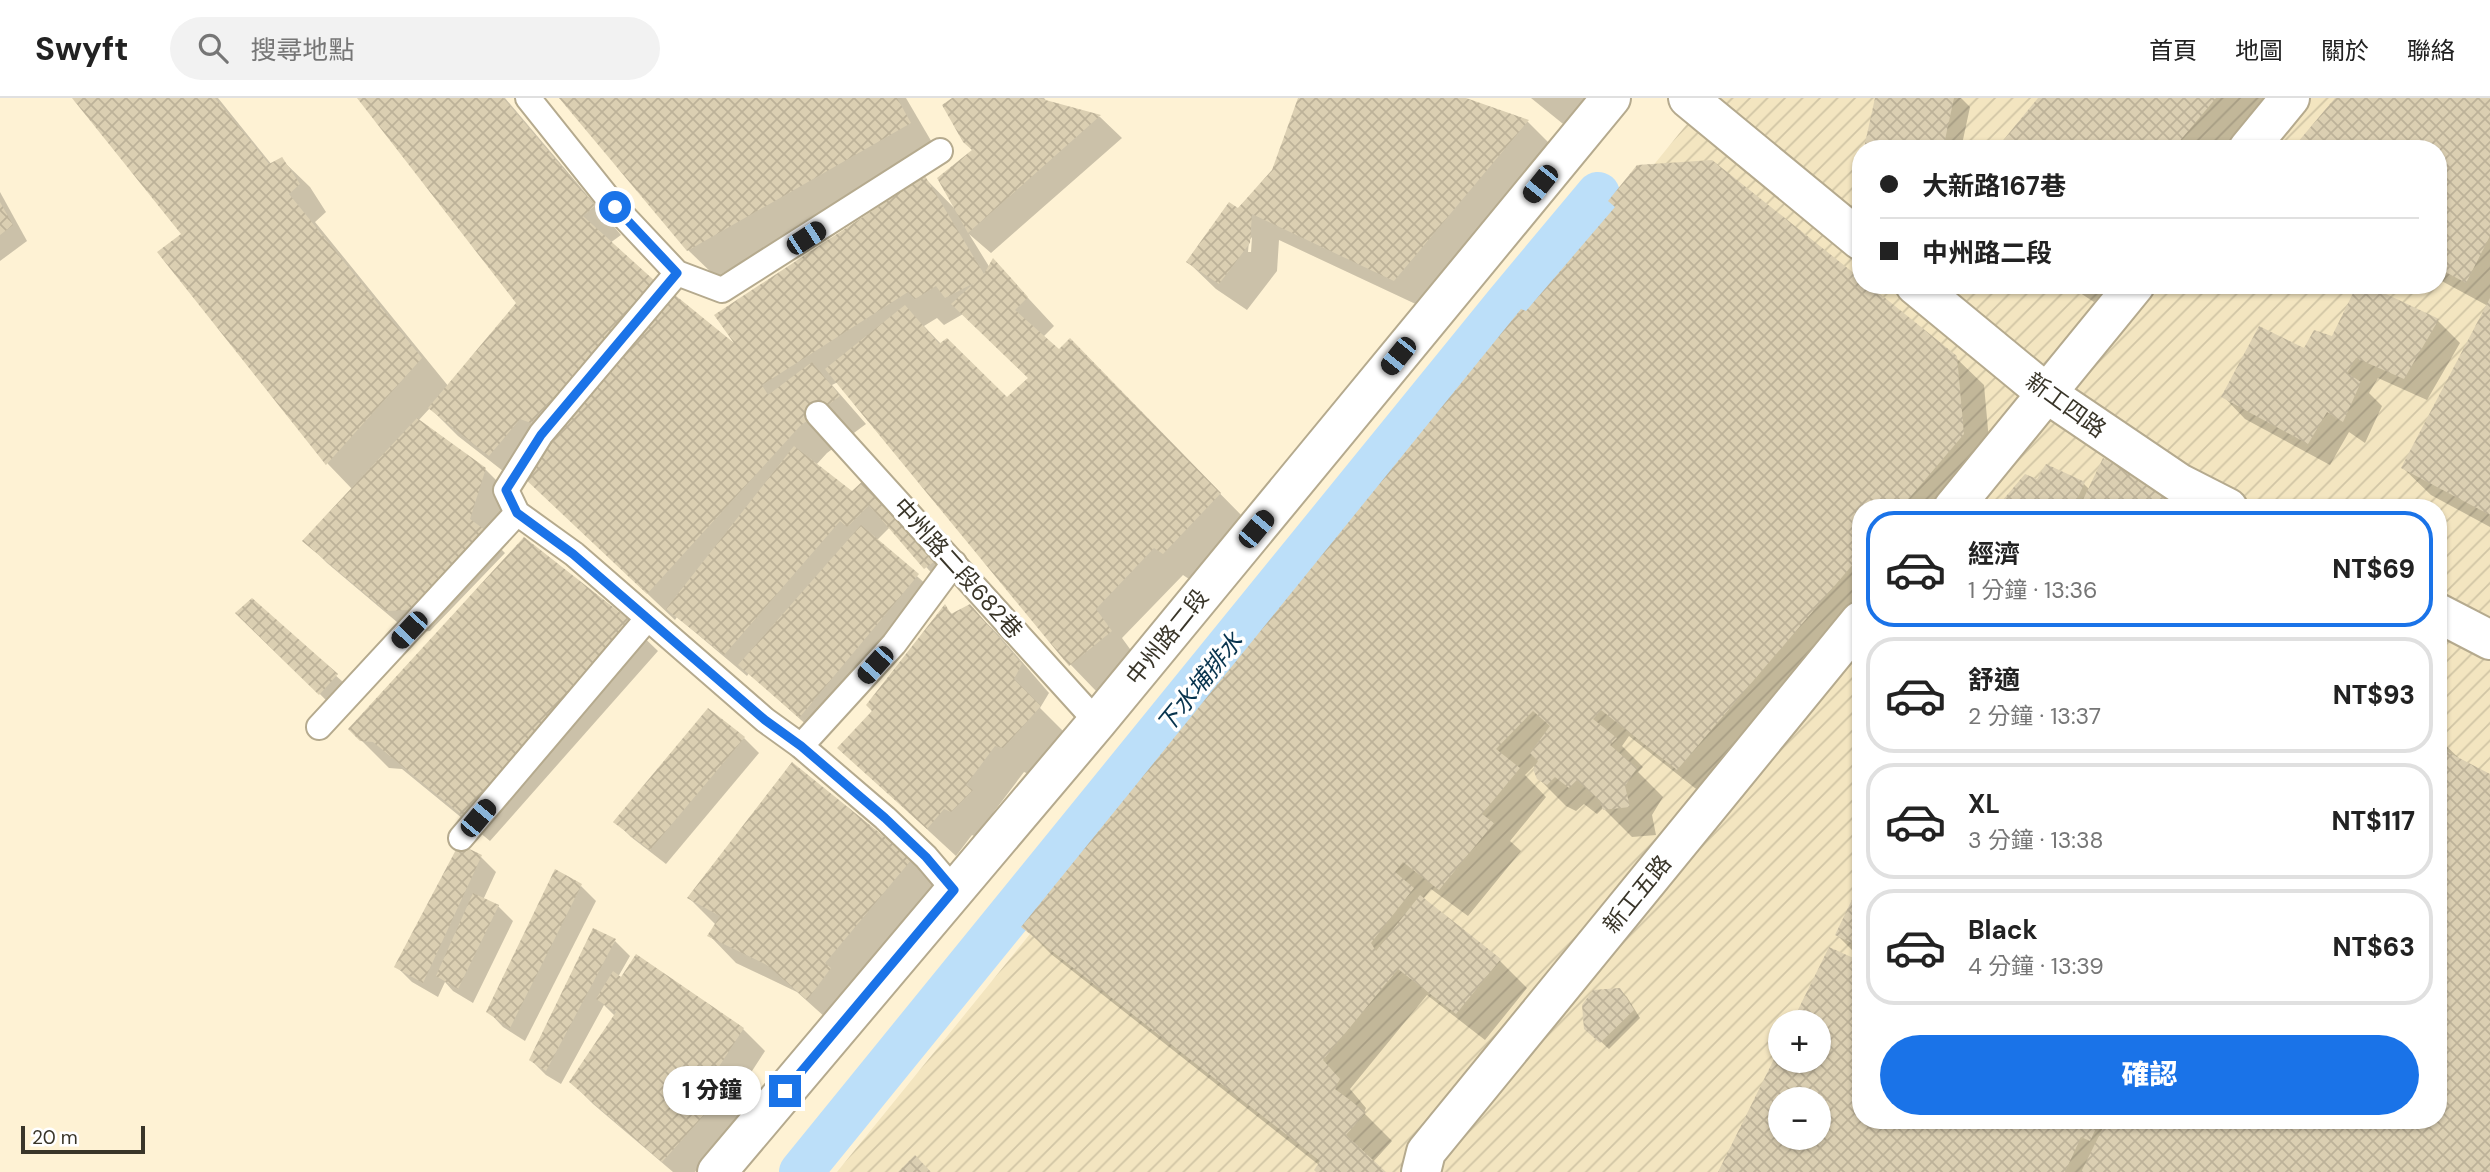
<!DOCTYPE html>
<html lang="zh-TW">
<head>
<meta charset="utf-8">
<style>
	body { margin:0; font-family:"DM Sans","Noto Sans TC",sans-serif; background:#f2f2f2; color:#222; height:100vh; display:flex; flex-direction:column; font-size:26px; white-space:nowrap }
	* { box-sizing:border-box; margin:0 }
	p { font-size:23px; color:#767676 }
	.icon { flex:none; width:38px; height:38px; fill:none; stroke:currentColor; stroke-width:2; stroke-linecap:round; stroke-linejoin:round }
	.map { position:relative; flex:1; overflow:hidden }
	.sheet { position:absolute; left:1852px; top:401px; width:595px; height:630px; display:flex; flex-direction:column; background:#fff; border-radius:28px; box-shadow:0 2px 5px #0004 }
	.sheet>* { flex:none }
	.guide { position:absolute; left:1852px; top:42px; width:595px; height:154px; border-radius:28px; box-shadow:0 2px 5px #0004; display:grid; align-content:center; height:154px; padding:0 28px; background:#fff }
	.tools { position:absolute; left:1768px; top:912px; display:grid; gap:14px }
	.tools a { display:grid; place-items:center; width:63px; height:63px; border-radius:50%; background:#fff; box-shadow:0 2px 5px #0004; font-size:35px }
	.scale { position:absolute; left:21px; bottom:18px; width:124px; box-sizing:border-box; padding-left:7px; border:4px solid #393529; border-top:0; font-size:19px; line-height:24px; white-space:nowrap; color:#393529; -webkit-text-stroke:5px #fff; paint-order:stroke }
	.end { position:absolute; width:32px; height:32px; margin:-16px; border:9px solid #1a73e8; background:#fff; box-shadow:0 0 0 4px #fff }
	.from { border-radius:50% }
	.bubble { position:absolute; height:49px; border-radius:24px; background:#fff; box-shadow:0 2px 5px #0004; font-size:23px; font-weight:800; line-height:49px; text-align:center }
	.car { position:absolute; width:21px; height:42px; margin:-21px -10px; border-radius:9px; box-shadow:0 0 5px 2px #0007; background:linear-gradient(#222 24%,#8ab4d8 0 40%,#222 0 76%,#8ab4d8 0 86%,#222 0) }
	.guide b { display:flex; align-items:center; gap:24px; height:66px; font-size:26px }
	.guide b+b { border-top:2px solid #e0e0e0 }
	.guide i { width:18px; height:18px; background:#222 }
	ul { padding:12px 0 0; list-style:none }
	li { display:flex; align-items:center; gap:21px; height:116px; margin:0 14px 10px; padding:0 14px; border:4px solid #e0e0e0; border-radius:28px }
	li div { flex:1 }
	li b { display:block; font-size:26px }
	li em { font-style:normal; font-weight:800 }
	li.active { border-color:#1a73e8 }
	li>.icon { width:63px; height:63px; stroke-width:1.5 }
	.action { display:flex; gap:14px; margin-top:auto; padding:14px 28px }
	.action a { flex:1; height:80px; border-radius:42px; background:#1a73e8; color:#fff; font-size:28px; font-weight:800; line-height:80px; text-align:center }
	header { display:flex; align-items:center; gap:42px; box-sizing:border-box; height:98px; padding:0 35px; background:#fff; border-bottom:2px solid #e0e0e0 }
	header strong { font-size:33px }
	nav { display:flex; gap:38px; margin-inline-start:auto; font-size:24px }
	.search { width:490px; height:63px; background:#f2f2f2; display:flex; align-items:center; gap:18px; box-sizing:border-box; padding:0 24px; border-radius:38px; color:#767676; font-size:26px }
	.map>svg:first-child { display:block }
	.industrial { fill:url(#industrial-furrows); fill-rule:evenodd }
	.shadow { fill:#0003; fill-rule:evenodd }
	.lines { fill:none; stroke-linecap:round; stroke-linejoin:round }
	.canal { stroke:#bcdff9; stroke-width:44 }
	.building { fill:url(#building-cross-hatch); fill-rule:evenodd }
	.service-casing { stroke:#b5aa8e; stroke-width:28 }
	.minor-casing { stroke:#b5aa8e; stroke-width:42 }
	.tertiary-casing { stroke:#b5aa8e; stroke-width:42 }
	.service { stroke:#fff; stroke-width:24 }
	.minor { stroke:#fff; stroke-width:38 }
	.tertiary { stroke:#fff; stroke-width:38 }
	.route { stroke:#1a73e8; stroke-width:9 }
	.labels { text-anchor:middle; stroke-width:7; stroke-linejoin:round; paint-order:stroke }
	.street-label { font-size:23px; fill:#393529; stroke:#fff }
	.water-label { font-size:24px; font-style:italic; fill:#08344e; stroke:#fff }
</style>
</head>
<body>
<header>
<strong>Swyft</strong>
<div class="search"><svg class="icon" aria-label="search" viewBox="0 0 24 24"><circle cx="10" cy="10" r="6"/><path d="M15 15l6 6"/></svg>搜尋地點</div>
<nav><a>首頁</a><a>地圖</a><a>關於</a><a>聯絡</a></nav>
</header>
<div class="map">
<svg width="2490" height="1074" viewBox="0 0 2490 1074">
	<defs>
		<pattern id="industrial-furrows" width="10" height="10" patternUnits="userSpaceOnUse" patternTransform="scale(1.75)"><rect width="10" height="10" fill="#f3e5c0"/><path d="M-1 1l2-2M0 10L10 0M9 11l2-2" fill="none" stroke="#d1c5a5"/></pattern>
		<pattern id="building-cross-hatch" width="8" height="8" patternUnits="userSpaceOnUse" patternTransform="scale(1.75)"><rect width="8" height="8" fill="#dbcfb2"/><path d="M0 0l8 8M0 8l8-8" fill="none" stroke="#bdb299"/></pattern>
	</defs>
	<rect width="100%" height="100%" fill="#fef2d4"/>
	<path class="industrial" d="M1708 0H2490V1074H837ZM1860 51H2438V187H1860ZM1860 410H2438V1022H1860ZM1780 924H1818V962H1780ZM1780 1001H1818V1040H1780Z"/>
	<g class="shadow">
		<path d="M75 0H218L272 67 282 62 310 89 326 114 315 124 449 289 518 206 359 0H505L621 137 610 145 672 203 739 251 925 80 954 110 974 53 955 0H1044L1049 6 1100 19 1122 40 991 155 969 136 990 170 993 162 1054 228 1043 239 1059 253 1070 243 1247 423 1192 483 1183 477 1122 540 1138 562 1097 594 1070 566 838 284 832 287 866 326 827 355 816 367 852 396 887 404 954 487 947 492 890 429 877 442 940 499 821 640 749 575 747 578 677 519 675 522 523 377 517 384 458 338 430 310 418 323 485 371 508 394 492 442 505 455 430 533 410 535 327 465 305 443 353 392 328 366 159 154 184 136ZM963 216 1030 281 1007 302 941 246 924 228 937 220 944 227Z"/>
		<path d="M561 0H906L937 53 716 179 688 152Z"/>
		<path d="M1300 0H1461L1528 24 1555 51 1422 209 1279 142 1277 173 1247 212 1216 191 1188 164 1273 73ZM1252 139 1251 154H1248L1249 143Z"/>
		<path d="M1531 0H1599L1573 34Z"/>
		<path d="M1877 0H1961L1970 9 1961 51H1868Z"/>
		<path d="M2040 0H2267L2224 51H1999Z"/>
		<path d="M2337 0H2490V429L2431 397 2403 370 2488 208 2438 181V51Z"/>
		<path d="M1712 63 1860 182V187L1955 259 1984 287 1991 365 1952 410H1860V517L1705 698 1629 638 1622 648 1643 669 1638 674 1663 699 1652 717 1656 737 1632 739 1603 710 1597 716 1584 706 1576 713 1566 708 1538 680 1534 668 1525 677 1546 699 1510 743 1521 753 1468 818 1431 791 1423 801 1499 862 1527 890 1485 942 1427 897 1350 991 1366 1010 1364 1015 1392 1043 1373 1064 1384 1074H1318L1319 1067 1051 856 1024 829 1527 215Z"/>
		<path d="M0 94 27 143 0 163Z"/>
		<path d="M2051 187H2109L2094 204 2071 189 2064 196Z"/>
		<path d="M2359 187H2379L2376 193 2438 223 2460 245 2427 302 2378 280 2369 295 2382 308 2365 345 2349 334 2330 367 2245 321 2224 299 2305 252 2333 241Z"/>
		<path d="M2047 368 2084 386 2090 392 2191 410H1998L2038 383Z"/>
		<path d="M252 503 352 592 335 611 238 515Z"/>
		<path d="M945 509 953 517 970 509 998 536 1049 595 1040 610 1067 637 1031 677 1024 674 993 715 999 721 980 741 972 737 956 758 839 650 875 613Z"/>
		<path d="M630 526 658 553 490 743 402 671 389 670 361 642Z"/>
		<path d="M744 640 759 655 666 766 631 739 616 724Z"/>
		<path d="M2438 640 2464 665 2490 678V1074H1720L1780 962H1818V924H1794L1830 852 1860 865V1022H2438ZM1780 1001H1818V1040H1780Z"/>
		<path d="M481 759 496 774 483 802 498 808 513 823 473 905 453 893 445 884 438 899 412 884 397 869Z"/>
		<path d="M911 762 939 790 835 928 797 894 736 865 709 837 716 827 689 800Z"/>
		<path d="M556 774 581 788 596 803 525 943 503 929 488 913Z"/>
		<path d="M1860 789V860L1837 837Z"/>
		<path d="M615 843 630 858 618 879 743 931 765 953 732 1004 745 1018 695 1074H673L593 1006 571 984 616 919 604 907 561 986 546 977 531 962Z"/>
		<path d="M1620 892 1627 899 1640 920 1609 951 1586 930Z"/>
	</g>
	<g class="lines">
		<path class="canal" d="M801 1074 1507 205 1598 96"/>
	</g>
	<g class="building">
		<path d="M72 0H215L269 66 282 59 300 86 289 96 422 260 326 367 157 154 181 136Z"/>
		<path d="M357 0H503L595 108 583 118 656 184 531 325 520 321 489 358 428 310 516 205Z"/>
		<path d="M559 0H897L911 25 687 153Z"/>
		<path d="M952 0H1038L1101 17 968 135 937 80 972 52 963 44 942 7Z"/>
		<path d="M1298 0H1466L1529 22 1394 183 1252 116 1250 145 1219 186 1186 164 1229 104 1238 110 1272 72Z"/>
		<path d="M1875 0H1954L1943 51 1864 50Z"/>
		<path d="M2038 0H2216L2173 51H1996Z"/>
		<path d="M2335 0H2490V138L2466 185 2438 170V51H2292Z"/>
		<path d="M1712 62 1860 180V187H1869L1957 258 1964 336 1901 410H1860V458L1677 672 1601 612 1593 621 1617 640 1610 647 1637 670 1625 688 1630 709 1603 712 1600 703 1577 682 1569 690 1555 679 1547 687 1537 681 1533 671 1538 663 1530 655 1550 628 1533 613 1496 651 1520 670 1482 716 1494 725 1439 792 1403 764 1395 774 1414 790 1371 845 1376 853 1420 797 1501 861 1456 916 1398 871 1323 962 1340 981 1335 991 1366 1014 1346 1037 1386 1074H1316L1314 1072 1320 1063 1021 829 1521 211 1526 213 1615 109 1608 103 1637 67Z"/>
		<path d="M925 78 984 176 993 160 1028 199 1015 212 1059 251 1070 240 1221 395 1163 456 1154 450 1096 511 1112 533 1069 568 825 271 905 207 939 246 947 240 1007 299 1028 280 951 206 974 185 945 200 936 188 915 201 908 194 762 287 768 297 812 264 840 298 800 328 647 496 523 379 675 197 734 245 714 217Z"/>
		<path d="M0 104 13 127 0 137Z"/>
		<path d="M2357 187H2367L2439 221 2404 281 2356 260 2347 275 2361 284 2343 324 2327 314 2308 346 2221 299 2259 228 2304 250 2314 232 2332 238Z"/>
		<path d="M2490 200V417L2401 370Z"/>
		<path d="M417 320 486 370 470 421 485 432 408 512 386 513 302 443Z"/>
		<path d="M794 348 852 393 866 380 934 464 924 471 869 407 847 429 840 423 724 557 666 511Z"/>
		<path d="M2103 360 2195 410H2079Z"/>
		<path d="M2046 366 2085 384 2073 410H1996L2025 376 2037 381Z"/>
		<path d="M861 427 919 476 799 620 738 567Z"/>
		<path d="M524 439 632 524 462 717 373 644 360 643 348 631Z"/>
		<path d="M252 500 338 576 319 597 235 515Z"/>
		<path d="M945 506 951 516 970 506 1022 566 1014 581 1041 608 1003 650 995 648 966 687 973 692 951 714 944 711 927 731 837 650 872 613 866 607Z"/>
		<path d="M708 610 745 639 650 752 613 724Z"/>
		<path d="M2438 638 2442 640 2440 650 2490 676V1074H2081L2107 1022H2438Z"/>
		<path d="M792 664 912 761 825 865 831 870 807 902 767 867 707 838 720 818 687 800Z"/>
		<path d="M459 746 482 757 423 885 394 869Z"/>
		<path d="M555 771 582 786 510 930 486 914Z"/>
		<path d="M1860 785V849L1835 837Z"/>
		<path d="M473 795 499 807 458 891 436 878Z"/>
		<path d="M593 830 616 841 546 973 529 962Z"/>
		<path d="M1829 849 1860 863V1022H2100L2090 1043 2081 1039 2065 1074H1718L1780 949V962H1818V924H1792ZM1780 1001H1818V1040H1780Z"/>
		<path d="M636 856 744 930 709 984 724 995 662 1064 569 984 616 914 596 901 613 873 621 879Z"/>
		<path d="M1620 890 1634 912 1600 945 1584 931 1582 907 1593 892Z"/>
		<path d="M915 1057 931 1074H898Z"/>
	</g>
	<g class="lines">
		<defs>
			<g id="service">
				<path d="M528 0 615 109 677 175 722 192 940 53"/>
				<path d="M677 175 541 336 506 392 517 415 574 456 765 622 801 648 885 720 926 759 954 792"/>
				<path d="M818 316 1097 624"/>
				<path d="M319 629 517 415"/>
				<path d="M801 648 894 546 954 465"/>
				<path d="M461 740 647 521"/>
			</g>
			<g id="minor">
				<path d="M1688 0 1860 142"/>
				<path d="M2248 51 2290 0"/>
				<path d="M1915 187 2046 295 2179 385 2228 410"/>
				<path d="M1953 410 2135 187"/>
				<path d="M2438 515 2490 542"/>
				<path d="M1421 1074 1426 1054 1860 523"/>
			</g>
			<path id="tertiary" d="M717 1074 1097 624 1611 0"/>
		</defs>
		<use href="#service" class="service-casing"/>
		<use href="#minor" class="minor-casing"/>
		<use href="#tertiary" class="tertiary-casing"/>
		<use href="#service" class="service"/>
		<use href="#minor" class="minor"/>
		<use href="#tertiary" class="tertiary"/>
	</g>
	<g class="lines">
		<path class="route" d="M615 109 677 175 541 337 506 392 517 415 573 456 765 622 801 648 885 720 926 759 954 792 785 993"/>
	</g>
	<g class="labels">
		<g class="street-label">
			<text transform="translate(2066 307) rotate(36)" y="8">新工四路</text>
			<text transform="translate(958 470) rotate(48)" y="8">中州路二段682巷</text>
			<text transform="translate(1167 539) rotate(-51)" y="8">中州路二段</text>
			<text transform="translate(1637 796) rotate(-51)" y="8">新工五路</text>
		</g>
		<g class="water-label">
			<text transform="translate(1200 585) rotate(-51)" y="8">下水埔排水</text>
		</g>
	</g>
</svg>
<div class="tools">
<a>+</a>
<a>−</a>
</div>
<div class="scale">20 m</div>
<i class="end from" style="left:615px;top:109px"></i>
<i class="end" style="left:785px;top:993px"></i>
<div class="bubble" style="left:663px;top:968px;width:98px">1 分鐘</div>
<i class="car" style="left:1540px;top:86px;rotate:219deg"></i>
<i class="car" style="left:806px;top:140px;rotate:57deg"></i>
<i class="car" style="left:1398px;top:258px;rotate:219deg"></i>
<i class="car" style="left:1256px;top:431px;rotate:40deg"></i>
<i class="car" style="left:409px;top:532px;rotate:223deg"></i>
<i class="car" style="left:875px;top:567px;rotate:222deg"></i>
<i class="car" style="left:478px;top:720px;rotate:40deg"></i>
<div class="guide">
<b><i class="from"></i>大新路167巷</b>
<b><i></i>中州路二段</b>
</div>
<section class="sheet">
<ul>
<li class="active"><svg class="icon" aria-label="car" viewBox="0 0 24 24"><path d="M5 17H2v-5l4-1 3-4h7l3 4 3 1v5h-3M9 17h6M6 11h13"/><circle cx="7" cy="17" r="2"/><circle cx="17" cy="17" r="2"/></svg><div><b>經濟</b><p>1 分鐘 · 13:36</p></div><em>NT$69</em></li>
<li><svg class="icon" aria-label="car" viewBox="0 0 24 24"><path d="M5 17H2v-5l4-1 3-4h7l3 4 3 1v5h-3M9 17h6M6 11h13"/><circle cx="7" cy="17" r="2"/><circle cx="17" cy="17" r="2"/></svg><div><b>舒適</b><p>2 分鐘 · 13:37</p></div><em>NT$93</em></li>
<li><svg class="icon" aria-label="car" viewBox="0 0 24 24"><path d="M5 17H2v-5l4-1 3-4h7l3 4 3 1v5h-3M9 17h6M6 11h13"/><circle cx="7" cy="17" r="2"/><circle cx="17" cy="17" r="2"/></svg><div><b>XL</b><p>3 分鐘 · 13:38</p></div><em>NT$117</em></li>
<li><svg class="icon" aria-label="car" viewBox="0 0 24 24"><path d="M5 17H2v-5l4-1 3-4h7l3 4 3 1v5h-3M9 17h6M6 11h13"/><circle cx="7" cy="17" r="2"/><circle cx="17" cy="17" r="2"/></svg><div><b>Black</b><p>4 分鐘 · 13:39</p></div><em>NT$63</em></li>
</ul>
<div class="action"><a>確認</a></div>
</section>
</div>
</body>
</html>
